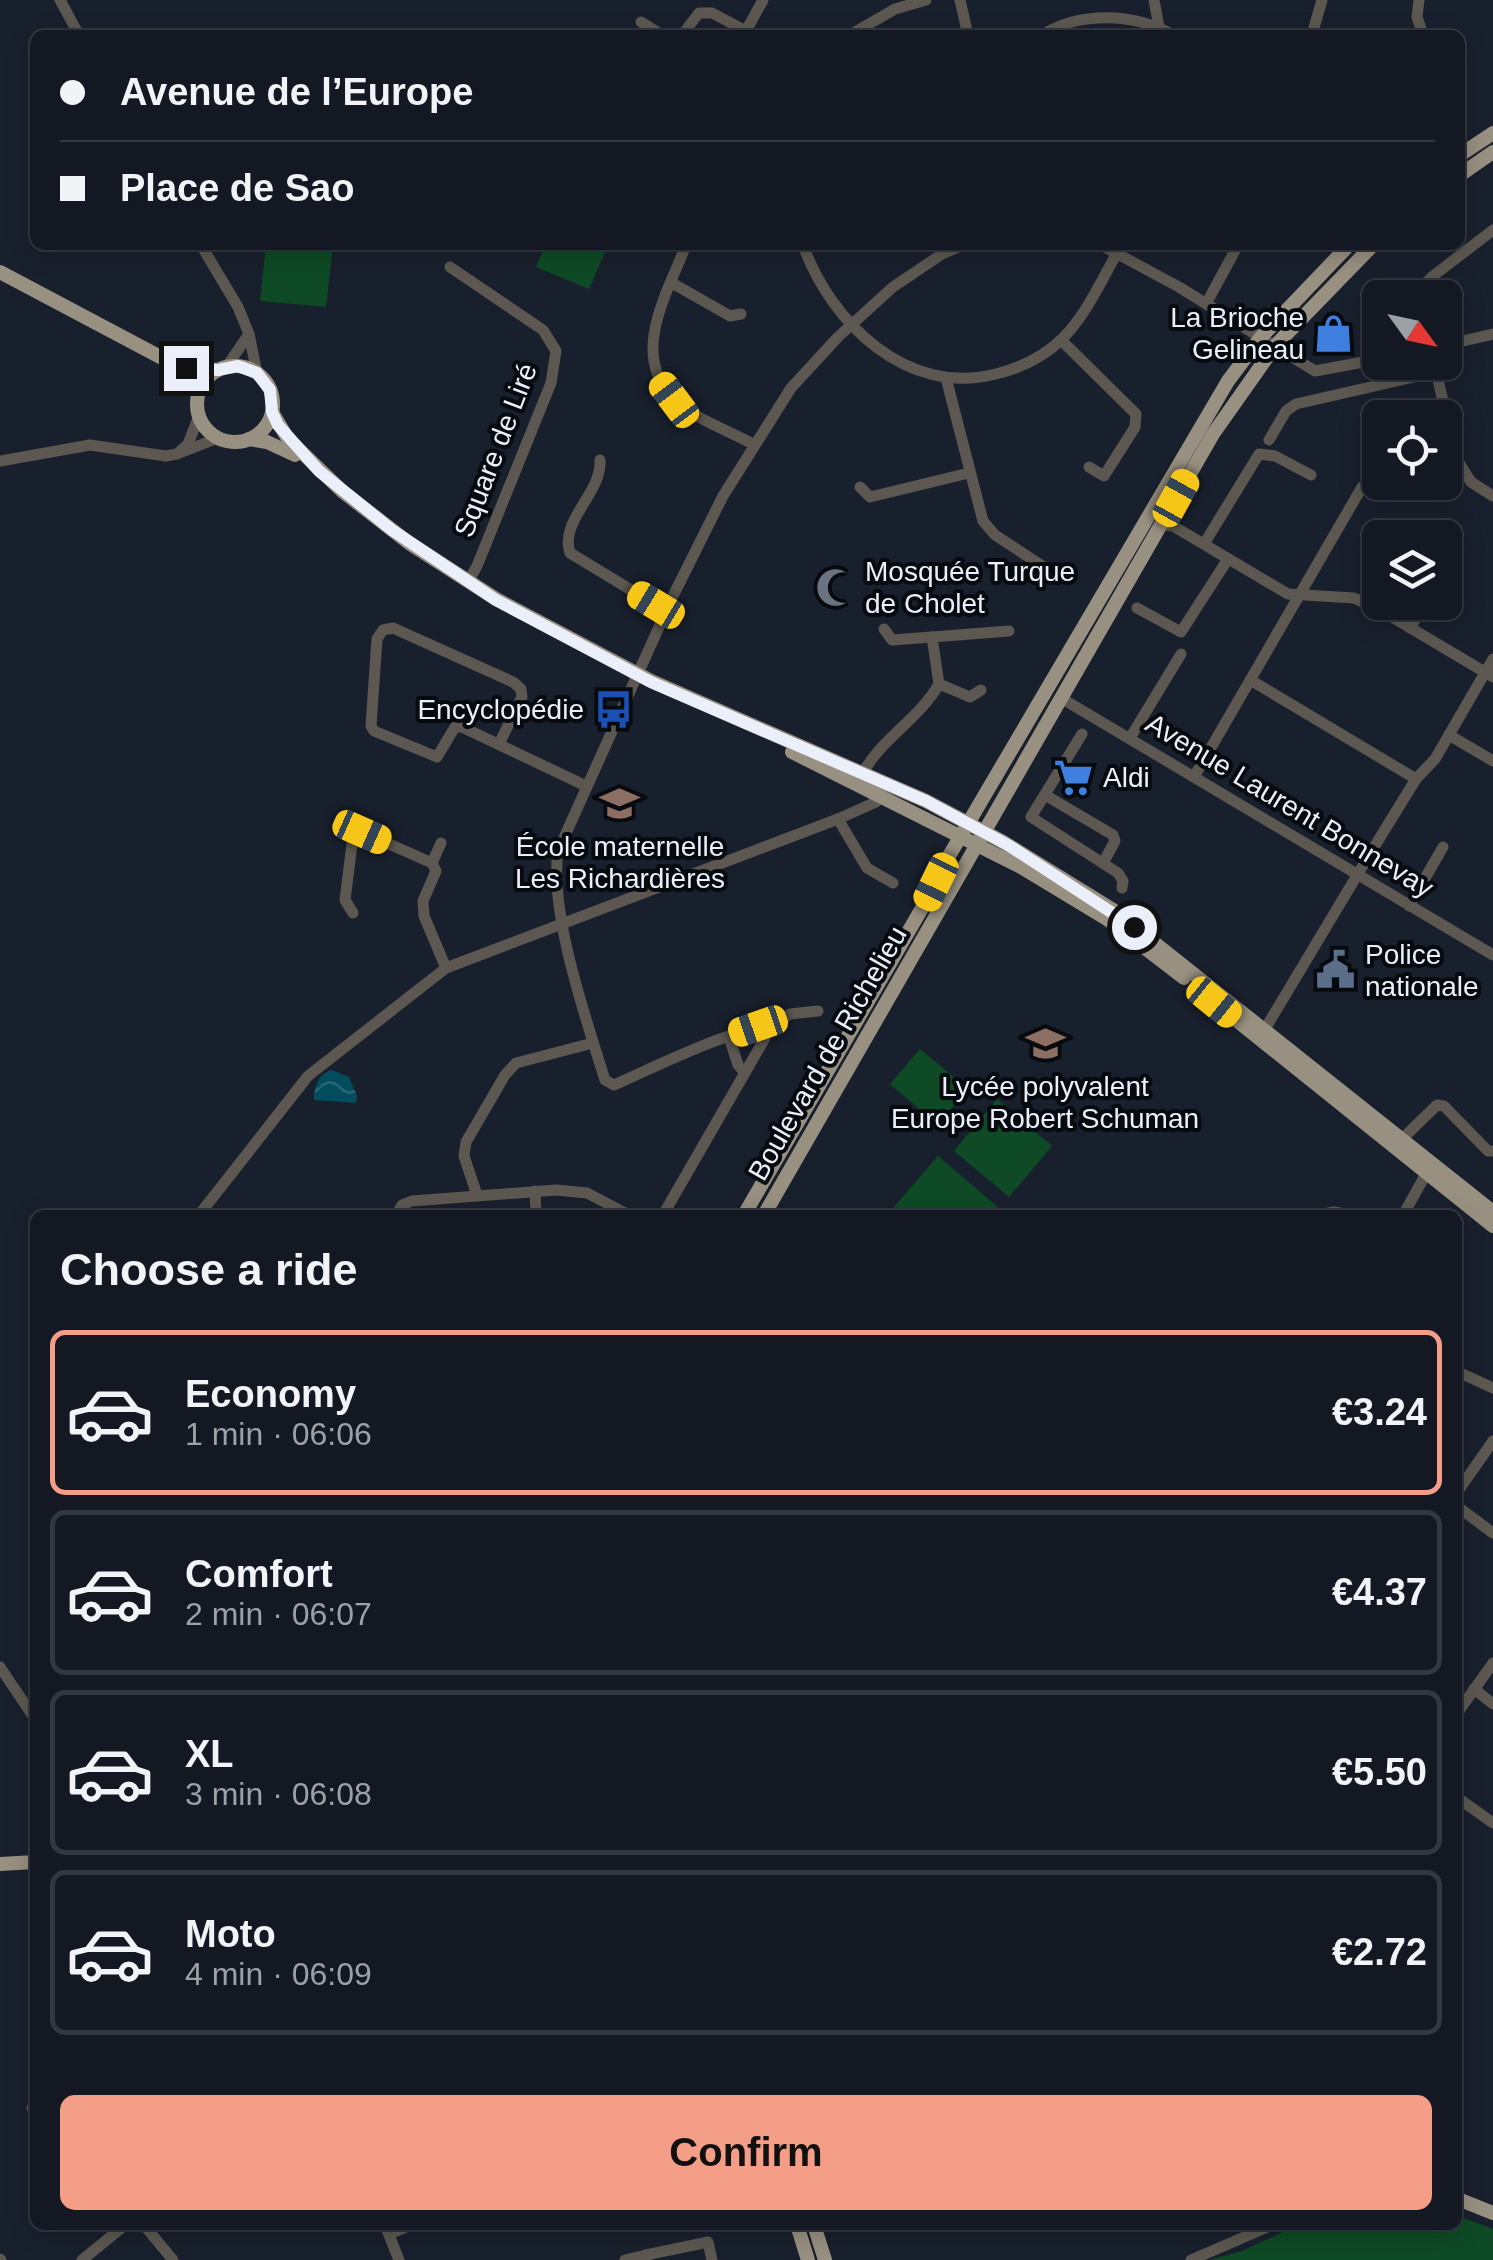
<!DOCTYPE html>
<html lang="en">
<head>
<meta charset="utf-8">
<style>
	body { margin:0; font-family:Arial,sans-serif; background:#1c212a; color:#f1f3f6; height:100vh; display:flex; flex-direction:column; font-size:38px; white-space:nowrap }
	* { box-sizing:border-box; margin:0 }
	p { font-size:32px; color:#9da0a5 }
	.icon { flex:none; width:55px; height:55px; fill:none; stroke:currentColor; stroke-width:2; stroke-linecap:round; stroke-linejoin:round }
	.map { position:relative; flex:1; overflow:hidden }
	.panel { position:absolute; left:30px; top:1210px; width:1432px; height:1020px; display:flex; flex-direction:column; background:#131822; border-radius:15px; box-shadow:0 5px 25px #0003,0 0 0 2px #323740 }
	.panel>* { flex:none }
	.banner { position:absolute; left:30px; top:30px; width:1435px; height:220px; border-radius:15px; box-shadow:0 5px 25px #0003,0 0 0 2px #323740; display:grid; align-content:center; height:220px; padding:0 30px; background:#131822 }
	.needle { width:65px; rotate:123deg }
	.fabs { position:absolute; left:1362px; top:280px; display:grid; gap:20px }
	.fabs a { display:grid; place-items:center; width:100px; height:100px; border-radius:15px; background:#131822; box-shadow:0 5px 25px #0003,0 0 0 2px #323740; font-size:50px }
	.end { position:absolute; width:45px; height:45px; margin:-22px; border:12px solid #eaeff9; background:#111; box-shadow:0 0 0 5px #111 }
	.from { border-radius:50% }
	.car { position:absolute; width:30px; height:60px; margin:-30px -15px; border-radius:12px; box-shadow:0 0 8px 2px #0007; background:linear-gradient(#f5c518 24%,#345 0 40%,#f5c518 0 76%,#345 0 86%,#f5c518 0) }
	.banner b { display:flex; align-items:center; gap:35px; height:95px; font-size:38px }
	.banner b+b { border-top:2px solid #323740 }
	.banner i { width:25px; height:25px; background:#f1f3f6 }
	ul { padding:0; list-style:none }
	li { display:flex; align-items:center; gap:30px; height:165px; margin:0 20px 15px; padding:0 10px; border:5px solid #323740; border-radius:15px }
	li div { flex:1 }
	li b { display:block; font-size:38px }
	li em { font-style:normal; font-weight:700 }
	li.selected { border-color:#f49e87 }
	li>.icon { width:90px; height:90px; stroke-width:1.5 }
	h2 { padding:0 30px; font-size:45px; line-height:120px }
	.primary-button { display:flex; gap:20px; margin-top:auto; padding:20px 30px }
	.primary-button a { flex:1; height:115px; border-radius:15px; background:#f49e87; color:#111; font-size:40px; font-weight:700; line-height:115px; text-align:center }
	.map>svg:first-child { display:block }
	.garden { fill:#0e4a25 }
	.water { fill:url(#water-waves) }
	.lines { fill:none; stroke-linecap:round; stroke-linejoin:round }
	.minor { stroke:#5c5851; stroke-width:11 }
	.major { stroke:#989081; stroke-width:14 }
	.route { stroke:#eaeff9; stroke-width:12 }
	.labels { text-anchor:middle; stroke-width:8; stroke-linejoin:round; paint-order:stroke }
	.poi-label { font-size:28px; fill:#eaeff9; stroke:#070a0f; text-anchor:start }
	.street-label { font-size:28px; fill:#eaeff9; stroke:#070a0f }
</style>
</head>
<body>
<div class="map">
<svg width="1493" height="2260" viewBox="0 0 1493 2260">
	<defs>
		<pattern id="water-waves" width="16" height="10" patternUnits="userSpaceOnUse" patternTransform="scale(2.5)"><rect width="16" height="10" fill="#024c5e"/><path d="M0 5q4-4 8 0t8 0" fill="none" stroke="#276676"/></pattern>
	</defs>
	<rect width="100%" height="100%" fill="#19202d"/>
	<g class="garden">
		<path d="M266 245H333L326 307 260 301Z"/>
		<path d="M545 245H608L589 289 536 267Z"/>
		<path d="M920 1049 968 1089 938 1125 890 1084Z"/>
		<path d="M997 1099 1052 1146 1009 1197 954 1151Z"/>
		<path d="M938 1156 1007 1215H887Z"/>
		<path d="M1458 2216 1493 2229V2260H1209L1242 2251 1298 2225H1458Z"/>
	</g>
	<path class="water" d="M332 1070 349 1077 357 1096 356 1103 314 1100C314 1087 318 1074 332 1070Z"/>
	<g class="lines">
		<g class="minor">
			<path d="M60 0 79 35"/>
			<path d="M960 0 968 35"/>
			<path d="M1154 0 1159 27"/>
			<path d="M1419 0 1417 17 1423 35"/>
			<path d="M641 22 662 35"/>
			<path d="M682 35 699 13H712L746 31"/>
			<path d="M753 35 746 31 763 0"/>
			<path d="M850 35 895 9 926 0"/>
			<path d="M1042 35C1081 11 1134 13 1173 35"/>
			<path d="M1312 35 1322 0"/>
			<path d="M1460 76 1461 75"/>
			<path d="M201 245 238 307 249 334"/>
			<path d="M686 245C668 292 630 353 672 397 693 419 728 430 753 444"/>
			<path d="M803 245C831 323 907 397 996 374 1020 368 1045 356 1063 338 1086 315 1101 281 1117 253"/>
			<path d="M1101 245 1179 287 1315 371 1380 359"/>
			<path d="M450 267 543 330 556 351 551 383 477 566 468 582"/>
			<path d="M672 283 730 316 741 314"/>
			<path d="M1411 298 1433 276 1493 230"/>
			<path d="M1206 304 1238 245"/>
			<path d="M1061 340 1136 414 1135 427 1104 476 1089 467"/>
			<path d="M1445 345 1493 334"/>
			<path d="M1434 362 1456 458 1471 482 1493 496"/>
			<path d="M227 366 249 334 257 373"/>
			<path d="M946 378 983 521 995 535 1047 569 1042 578"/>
			<path d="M199 416 188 444 177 454 218 438"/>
			<path d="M1269 440 1286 411 1296 404 1436 372"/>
			<path d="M600 460C602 494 559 520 570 553L666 611"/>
			<path d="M0 461 90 445 166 456 177 454"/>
			<path d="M860 487 870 497 969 473"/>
			<path d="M1161 525 1173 526 1288 594 1354 598 1382 611 1493 677"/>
			<path d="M1204 544 1259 454 1275 456 1311 475"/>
			<path d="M1445 570 1447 568"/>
			<path d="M1137 608 1181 632 1228 559"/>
			<path d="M1410 628 1426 602"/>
			<path d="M884 629 892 640 932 637"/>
			<path d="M1252 681 1416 779"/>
			<path d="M939 684 932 637 1009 631"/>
			<path d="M1061 698 1493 955"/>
			<path d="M1082 734 1031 817 1118 873 1123 881 1122 888"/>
			<path d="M1449 735 1493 761"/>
			<path d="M1130 738 1181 654"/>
			<path d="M499 744 522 697 521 689 513 682 393 628 383 630 377 639 371 726 374 731 437 757 455 727H462L586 786"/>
			<path d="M861 777C878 740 919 720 939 684L970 697 981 690"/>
			<path d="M1194 777 1362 487 1380 473"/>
			<path d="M1045 795 1113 835 1115 841 1103 863"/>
			<path d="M838 819 867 868 893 883"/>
			<path d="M441 843 432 863 436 871 423 901 424 916 446 968"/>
			<path d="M1409 906 1443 847"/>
			<path d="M353 913 345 900 353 836 362 832 432 863"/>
			<path d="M818 1011 790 1014 768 1028C741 1024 644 1072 614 1085L605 1080C586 1019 549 912 558 851L673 596 723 496 791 388 838 337 893 287 942 254 963 245"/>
			<path d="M1262 1034 1368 857 1416 779 1435 759 1493 659"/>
			<path d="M729 1037 738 1065 745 1073"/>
			<path d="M1401 1140 1437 1105 1444 1106 1488 1151H1493"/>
			<path d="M535 1191 536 1215"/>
			<path d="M477 1195 464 1156 466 1142 505 1075 516 1063 593 1043"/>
			<path d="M199 1215 308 1076 446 968 838 819 876 802 881 791"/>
			<path d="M396 1215 402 1205 412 1201 556 1190 587 1193 629 1215"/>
			<path d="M663 1215 765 1038 768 1028"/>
			<path d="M1317 1215 1334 1212 1350 1215"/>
			<path d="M1403 1215 1426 1174"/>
			<path d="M1458 1372 1493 1388"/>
			<path d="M1458 1491 1493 1441"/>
			<path d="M1458 1507 1493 1533"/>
			<path d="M0 1667 35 1719"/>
			<path d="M1474 1689 1493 1704"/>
			<path d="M1458 1712 1493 1663"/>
			<path d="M1458 1798 1493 1823"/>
			<path d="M32 2108 35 2111"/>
			<path d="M144 2225 173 2260"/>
			<path d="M385 2225 399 2260"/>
			<path d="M390 2234 411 2225"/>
			<path d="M0 2259 1 2260"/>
			<path d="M82 2260 125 2225"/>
			<path d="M625 2260 646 2255"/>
			<path d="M647 2260 646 2255 708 2242 712 2260"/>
			<path d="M1191 2260 1272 2225"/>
		</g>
		<g class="major">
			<path d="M1460 155 1493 133"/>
			<path d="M1460 175 1493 152"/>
			<path d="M0 272 166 360 186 368 218 370"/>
			<circle cx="235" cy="404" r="38"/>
			<path d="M272 412 288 439 342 491 409 543 496 599 651 681 926 801 1003 842 1113 910 1493 1212"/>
			<path d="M249 439 267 442 295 455"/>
			<path d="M792 752 1021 867 1107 919 1184 978"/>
			<path d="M1220 1007 1493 1226"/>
			<path d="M744 1215 925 903 946 861 1228 381 1261 337 1349 245"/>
			<path d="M764 1215 1213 434 1275 346 1373 245"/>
			<path d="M0 1864 35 1862"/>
			<path d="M1458 2199 1493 2213"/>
			<path d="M797 2225 808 2260"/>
			<path d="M814 2225 825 2260"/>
		</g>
	</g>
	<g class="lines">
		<path class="route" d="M186 368 218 370 238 366 257 373 270 390 272 412 278 425 319 471 392 530 496 600 651 682 926 801 1008 845 1134 927"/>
	</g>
	<defs>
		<symbol id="shop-bare" viewBox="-9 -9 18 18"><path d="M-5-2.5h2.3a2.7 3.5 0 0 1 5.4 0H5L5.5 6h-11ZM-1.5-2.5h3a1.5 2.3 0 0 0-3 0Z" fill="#3f7fe0" stroke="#070a0f" stroke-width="2.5" paint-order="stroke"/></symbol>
		<symbol id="mosque-bare" viewBox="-9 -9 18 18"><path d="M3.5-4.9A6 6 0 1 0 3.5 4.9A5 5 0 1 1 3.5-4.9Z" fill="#6b7280" stroke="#070a0f" stroke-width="2.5" paint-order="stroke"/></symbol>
		<symbol id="bus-bare" viewBox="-9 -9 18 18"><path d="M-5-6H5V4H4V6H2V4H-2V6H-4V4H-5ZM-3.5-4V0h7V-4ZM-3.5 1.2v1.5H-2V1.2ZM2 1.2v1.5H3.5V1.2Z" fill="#1a4fb4" stroke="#070a0f" stroke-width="2.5" paint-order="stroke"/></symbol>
		<symbol id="supermarket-bare" viewBox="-9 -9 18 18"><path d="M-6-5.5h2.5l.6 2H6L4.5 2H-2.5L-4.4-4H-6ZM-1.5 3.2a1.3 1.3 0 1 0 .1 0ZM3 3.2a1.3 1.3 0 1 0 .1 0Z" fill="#3f7fe0" stroke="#070a0f" stroke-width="2.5" paint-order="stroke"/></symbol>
		<symbol id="school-bare" viewBox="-9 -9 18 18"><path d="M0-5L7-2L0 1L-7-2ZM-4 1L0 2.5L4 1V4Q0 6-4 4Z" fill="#8d6e63" stroke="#070a0f" stroke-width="2.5" paint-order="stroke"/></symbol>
		<symbol id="civic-bare" viewBox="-9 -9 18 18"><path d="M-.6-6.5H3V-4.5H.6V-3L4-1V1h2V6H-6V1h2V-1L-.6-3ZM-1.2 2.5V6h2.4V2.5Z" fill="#5c6f8a" stroke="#070a0f" stroke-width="2.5" paint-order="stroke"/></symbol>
	</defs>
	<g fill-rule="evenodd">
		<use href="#shop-bare" x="1306" y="306" width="55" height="55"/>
		<use href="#mosque-bare" x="808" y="560" width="55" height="55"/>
		<use href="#bus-bare" x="586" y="682" width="55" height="55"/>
		<use href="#supermarket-bare" x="1046" y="750" width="55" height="55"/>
		<use href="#school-bare" x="592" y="776" width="55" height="55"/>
		<use href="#civic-bare" x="1308" y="942" width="55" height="55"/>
		<use href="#school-bare" x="1018" y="1016" width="55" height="55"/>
	</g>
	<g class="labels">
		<g class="poi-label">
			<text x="1304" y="327" text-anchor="end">La Brioche<tspan x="1304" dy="32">Gelineau</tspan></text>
			<text x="865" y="581">Mosquée Turque<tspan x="865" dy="32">de Cholet</tspan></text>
			<text x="584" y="719" text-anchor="end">Encyclopédie</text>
			<text x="1103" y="787">Aldi</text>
			<text x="620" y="856" text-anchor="middle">École maternelle<tspan x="620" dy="32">Les Richardières</tspan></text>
			<text x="1365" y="964">Police<tspan x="1365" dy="32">nationale</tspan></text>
			<text x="1045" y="1096" text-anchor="middle">Lycée polyvalent<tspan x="1045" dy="32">Europe Robert Schuman</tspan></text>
		</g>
		<g class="street-label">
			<text transform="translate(495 450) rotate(-69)" y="10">Square de Liré</text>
			<text transform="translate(1290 805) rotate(31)" y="10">Avenue Laurent Bonnevay</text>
			<text transform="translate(827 1053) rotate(-60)" y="10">Boulevard de Richelieu</text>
		</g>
	</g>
</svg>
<div class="fabs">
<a><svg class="needle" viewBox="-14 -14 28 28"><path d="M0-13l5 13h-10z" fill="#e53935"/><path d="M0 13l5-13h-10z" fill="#9da0a5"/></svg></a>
<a><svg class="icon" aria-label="locate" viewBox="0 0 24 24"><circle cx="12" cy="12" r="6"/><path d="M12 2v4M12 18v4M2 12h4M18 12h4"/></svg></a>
<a><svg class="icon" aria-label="layers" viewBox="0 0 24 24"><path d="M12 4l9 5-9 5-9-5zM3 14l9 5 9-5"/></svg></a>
</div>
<i class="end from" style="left:1134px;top:927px"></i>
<i class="end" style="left:186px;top:368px"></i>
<i class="car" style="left:674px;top:400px;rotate:323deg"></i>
<i class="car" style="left:1176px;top:498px;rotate:29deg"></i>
<i class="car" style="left:656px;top:605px;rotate:301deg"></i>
<i class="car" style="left:362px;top:832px;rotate:114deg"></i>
<i class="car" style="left:936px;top:882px;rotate:206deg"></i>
<i class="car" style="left:1214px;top:1002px;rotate:129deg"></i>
<i class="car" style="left:758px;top:1026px;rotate:251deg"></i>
<div class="banner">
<b><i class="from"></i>Avenue de l’Europe</b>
<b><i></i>Place de Sao</b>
</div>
<section class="panel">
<h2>Choose a ride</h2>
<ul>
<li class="selected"><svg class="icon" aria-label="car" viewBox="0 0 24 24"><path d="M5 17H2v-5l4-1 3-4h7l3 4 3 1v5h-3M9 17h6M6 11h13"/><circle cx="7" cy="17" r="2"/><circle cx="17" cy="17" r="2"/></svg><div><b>Economy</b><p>1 min · 06:06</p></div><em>€3.24</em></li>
<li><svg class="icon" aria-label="car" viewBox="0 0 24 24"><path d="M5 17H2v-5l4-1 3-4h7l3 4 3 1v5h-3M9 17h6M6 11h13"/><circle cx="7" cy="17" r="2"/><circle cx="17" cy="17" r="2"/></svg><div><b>Comfort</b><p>2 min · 06:07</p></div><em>€4.37</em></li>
<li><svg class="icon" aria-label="car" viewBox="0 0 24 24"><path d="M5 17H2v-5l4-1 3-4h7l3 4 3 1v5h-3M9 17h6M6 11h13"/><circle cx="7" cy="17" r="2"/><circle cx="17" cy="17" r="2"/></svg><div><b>XL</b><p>3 min · 06:08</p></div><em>€5.50</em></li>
<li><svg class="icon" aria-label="car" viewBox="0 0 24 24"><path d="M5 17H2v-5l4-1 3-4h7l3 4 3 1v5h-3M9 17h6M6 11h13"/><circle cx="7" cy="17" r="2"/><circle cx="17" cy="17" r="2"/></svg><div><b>Moto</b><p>4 min · 06:09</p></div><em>€2.72</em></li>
</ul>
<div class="primary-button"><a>Confirm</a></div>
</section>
</div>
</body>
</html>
